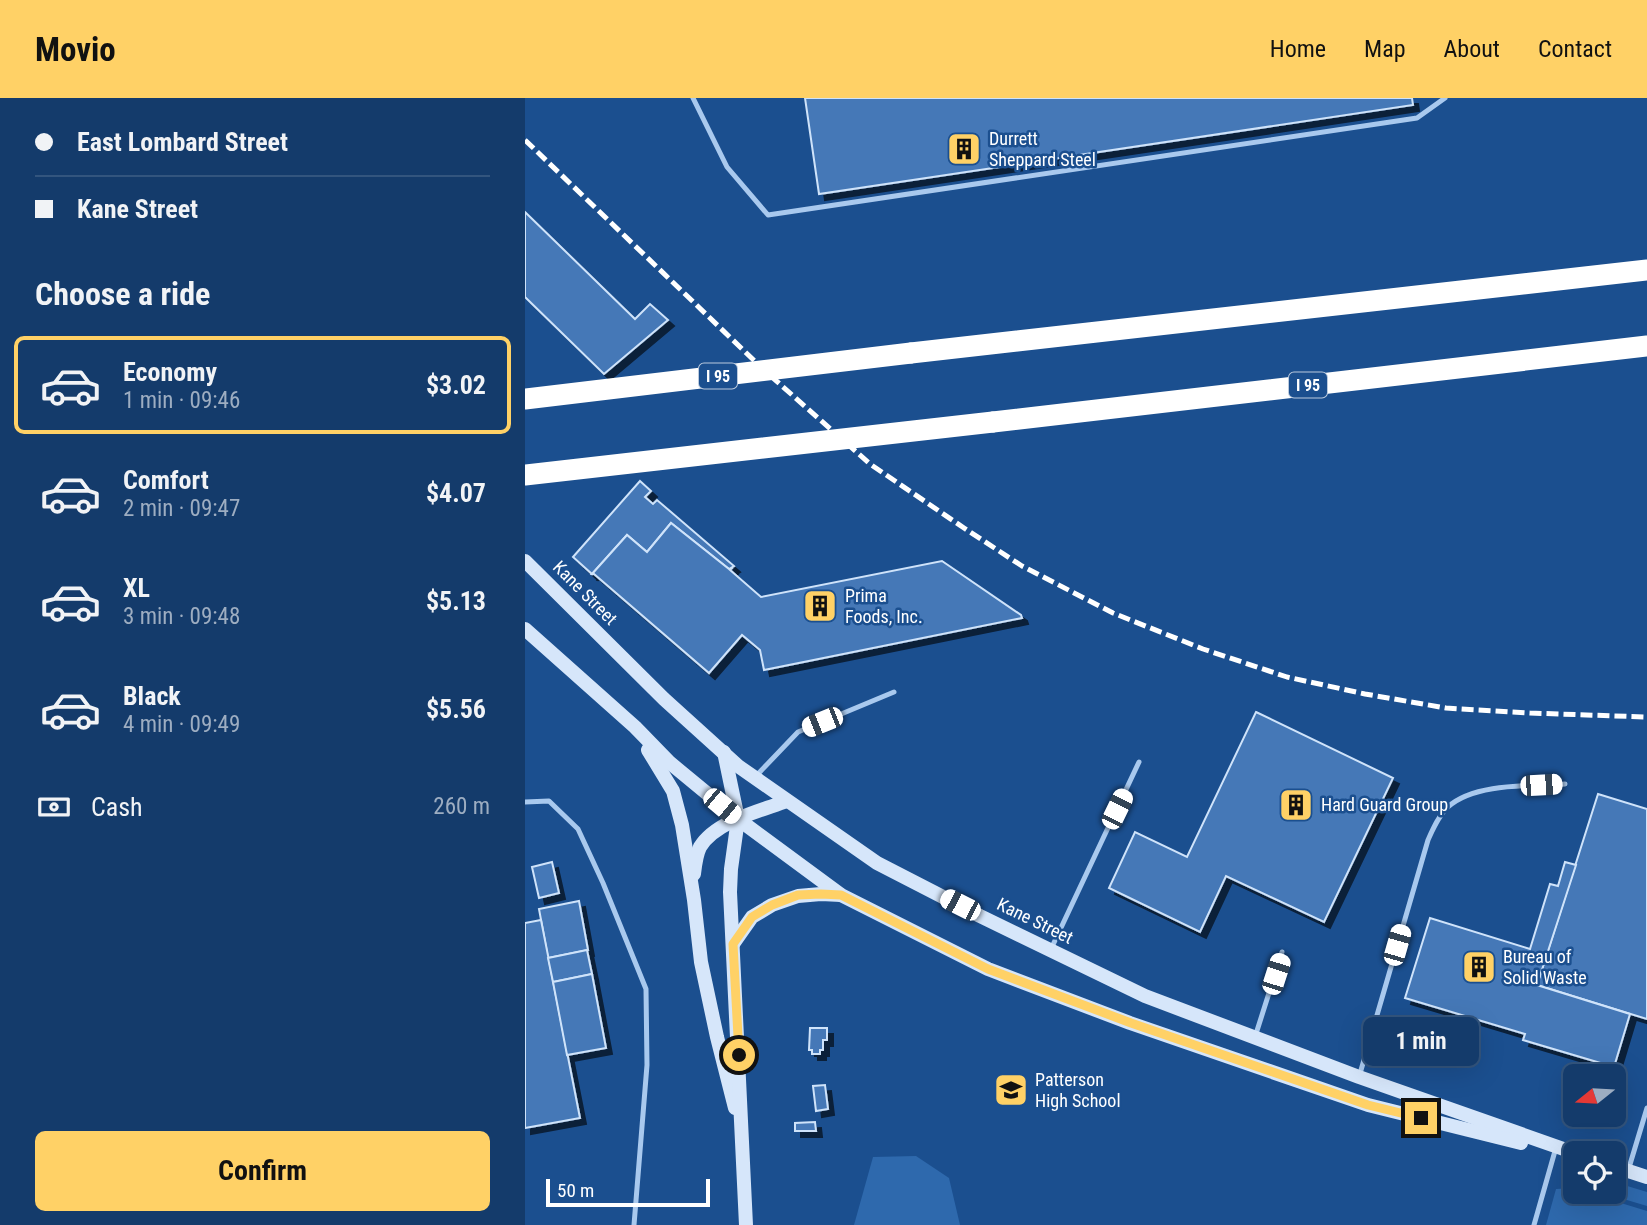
<!DOCTYPE html>
<html lang="en">
<head>
<meta charset="utf-8">
<style>
	body { margin:0; font-family:"Roboto Condensed",sans-serif; background:#1d4271; color:#f1f3f6; height:100vh; display:flex; flex-direction:column; font-size:26px; white-space:nowrap }
	* { box-sizing:border-box; margin:0 }
	p { font-size:23px; color:#9dadc1 }
	.icon { flex:none; width:38px; height:38px; fill:none; stroke:currentColor; stroke-width:2; stroke-linecap:round; stroke-linejoin:round }
	.map { position:relative; flex:1; overflow:hidden }
	.panel { display:flex; flex-direction:column; background:#143b6b; width:525px }
	.panel>* { flex:none }
	.banner { display:grid; align-content:center; height:154px; padding:0 35px; background:#143b6b }
	.needle { width:46px; rotate:252deg }
	.buttons { position:absolute; left:1038px; top:966px; display:grid; gap:14px }
	.buttons a { display:grid; place-items:center; width:63px; height:63px; border-radius:10px; background:#143b6b; box-shadow:0 7px 28px #0002,0 0 0 2px #33557e; font-size:35px }
	.scale { position:absolute; left:21px; bottom:18px; width:164px; box-sizing:border-box; padding-left:7px; border:4px solid #fff; border-top:0; font-size:19px; line-height:24px; white-space:nowrap; color:#fff; -webkit-text-stroke:5px #1b4f8f; paint-order:stroke }
	.end { position:absolute; width:32px; height:32px; margin:-16px; border:9px solid #ffd166; background:#111; box-shadow:0 0 0 4px #111 }
	.from { border-radius:50% }
	.bubble { position:absolute; height:49px; border-radius:10px; background:#143b6b; box-shadow:0 7px 28px #0002,0 0 0 2px #33557e; font-size:23px; font-weight:700; line-height:49px; text-align:center }
	.car { position:absolute; width:21px; height:42px; margin:-21px -10px; border-radius:9px; box-shadow:0 0 5px 2px #0007; background:linear-gradient(#fff 24%,#345 0 40%,#fff 0 76%,#345 0 86%,#fff 0) }
	.banner b { display:flex; align-items:center; gap:24px; height:66px; font-size:26px }
	.banner b+b { border-top:2px solid #33557e }
	.banner i { width:18px; height:18px; background:#f1f3f6 }
	ul { padding:0; list-style:none }
	li { display:flex; align-items:center; gap:21px; height:98px; margin:0 14px 10px; padding:0 21px; border:4px solid transparent; border-radius:10px }
	li div { flex:1 }
	li b { display:block; font-size:26px }
	li em { font-style:normal; font-weight:700 }
	li.current { border-color:#ffd166 }
	li>.icon { width:63px; height:63px; stroke-width:1.5 }
	h2 { padding:0 35px; font-size:32px; line-height:84px }
	.pay { display:flex; align-items:center; gap:18px; height:77px; padding:0 35px; font-size:26px }
	.pay p { margin-inline-start:auto }
	.action { display:flex; gap:14px; margin-top:auto; padding:14px 35px }
	.action a { flex:1; height:80px; border-radius:10px; background:#ffd166; color:#111; font-size:28px; font-weight:700; line-height:80px; text-align:center }
	header { display:flex; align-items:center; gap:42px; box-sizing:border-box; height:98px; padding:0 35px; background:#ffd166; color:#111 }
	header strong { font-size:33px }
	nav { display:flex; gap:38px; margin-inline-start:auto; font-size:24px }
	main { display:flex; flex:1; min-height:0 }
	.map>svg:first-child { display:block }
	.green { fill:#2e69ad }
	.building { fill:#4478b7; stroke:#cfe3fa; stroke-width:2; filter:url(#shadow) }
	.lines { fill:none; stroke-linecap:round; stroke-linejoin:round }
	.service { stroke:#a9c9ee; stroke-width:5 }
	.secondary { stroke:#d6e6fa; stroke-width:14 }
	.motorway { stroke:#fff; stroke-width:21 }
	.rail { stroke:#fff; stroke-width:5; stroke-dasharray:12 5; stroke-linecap:butt }
	.motorway-bridge { stroke:#fff; stroke-width:21 }
	.route { stroke:#ffd166; stroke-width:9 }
	.labels { text-anchor:middle; stroke-width:5; stroke-linejoin:round; paint-order:stroke }
	.shield { fill:#1b4f8f; stroke:#bbcadd; stroke-width:2 }
	.shield-label { font-size:16px; font-weight:bold; fill:#fff }
	.poi-label { font-size:18px; fill:#fff; stroke:#1b4f8f; text-anchor:start }
	.street-label { font-size:18px; fill:#fff; stroke:#1b4f8f }
</style>
</head>
<body>
<header>
<strong>Movio</strong>
<nav><a>Home</a><a>Map</a><a>About</a><a>Contact</a></nav>
</header>
<main>
<section class="panel">
<div class="banner">
<b><i class="from"></i>East Lombard Street</b>
<b><i></i>Kane Street</b>
</div>
<h2>Choose a ride</h2>
<ul>
<li class="current"><svg class="icon" aria-label="car" viewBox="0 0 24 24"><path d="M5 17H2v-5l4-1 3-4h7l3 4 3 1v5h-3M9 17h6M6 11h13"/><circle cx="7" cy="17" r="2"/><circle cx="17" cy="17" r="2"/></svg><div><b>Economy</b><p>1 min · 09:46</p></div><em>$3.02</em></li>
<li><svg class="icon" aria-label="car" viewBox="0 0 24 24"><path d="M5 17H2v-5l4-1 3-4h7l3 4 3 1v5h-3M9 17h6M6 11h13"/><circle cx="7" cy="17" r="2"/><circle cx="17" cy="17" r="2"/></svg><div><b>Comfort</b><p>2 min · 09:47</p></div><em>$4.07</em></li>
<li><svg class="icon" aria-label="car" viewBox="0 0 24 24"><path d="M5 17H2v-5l4-1 3-4h7l3 4 3 1v5h-3M9 17h6M6 11h13"/><circle cx="7" cy="17" r="2"/><circle cx="17" cy="17" r="2"/></svg><div><b>XL</b><p>3 min · 09:48</p></div><em>$5.13</em></li>
<li><svg class="icon" aria-label="car" viewBox="0 0 24 24"><path d="M5 17H2v-5l4-1 3-4h7l3 4 3 1v5h-3M9 17h6M6 11h13"/><circle cx="7" cy="17" r="2"/><circle cx="17" cy="17" r="2"/></svg><div><b>Black</b><p>4 min · 09:49</p></div><em>$5.56</em></li>
</ul>
<div class="pay"><svg class="icon" aria-label="cash" viewBox="0 0 24 24"><path d="M3 7h18v10H3z"/><circle cx="12" cy="12" r="2"/></svg>Cash<p>260 m</p></div>
<div class="action"><a>Confirm</a></div>
</section>
<div class="map">
<svg width="1122" height="1127" viewBox="0 0 1122 1127">
	<defs>
		<filter id="shadow"><feDropShadow dx="6" dy="6" stdDeviation="0" flood-color="#0009"/></filter>
	</defs>
	<rect width="100%" height="100%" fill="#1b4f8f"/>
	<g class="green">
		<path d="M391 1058 424 1080 435 1127H329L348 1059Z"/>
		<path d="M1089 1084 1122 1094V1108L1075 1094H1088Z"/>
		<path d="M1049 1090 1050 1094H1060L1122 1113V1127H1021L1031 1091Z"/>
	</g>
	<g class="building">
		<path d="M280 0H887L888 7 294 96Z"/>
		<path d="M0 114 110 221 125 206 143 222 79 276 0 199Z"/>
		<path d="M115 383 126 393 120 399 128 406 132 402 209 468 204 471 146 425 122 454 102 437 67 476 48 459Z"/>
		<path d="M146 425 204 471H206L205 472 236 499 417 463 496 517 497 520 239 572 235 552 217 537 184 575 69 476H67L102 437 122 454Z"/>
		<path d="M731 614 868 680 799 824 701 778 675 834 584 790 610 734 662 759Z"/>
		<path d="M1073 696 1122 711V921L1012 887Z"/>
		<path d="M27 764 34 795 14 800 7 769Z"/>
		<path d="M1040 764 1051 767 1012 887 1105 916 1089 969 998 942 1000 936 880 900 905 820 1005 851 1025 786 1033 788Z"/>
		<path d="M54 803 63 852 23 860 14 811Z"/>
		<path d="M16 822 55 1020 0 1030V825Z"/>
		<path d="M62 852 67 876 28 884 23 860Z"/>
		<path d="M67 876 81 950 42 957 28 884Z"/>
		<path d="M285 930H302V942H298V952H295V956H287V952H284Z"/>
		<path d="M300 987 303 1011 291 1013 288 988Z"/>
		<path d="M290 1024 291 1033H270V1025Z"/>
	</g>
	<g class="lines">
		<g class="service">
			<path d="M168 0 202 69 243 117 892 20 920 0"/>
			<path d="M231 678 273 634 369 594"/>
			<path d="M0 704 24 703 53 731 78 785 121 891 122 967 109 1127"/>
			<path d="M526 851 614 664"/>
			<path d="M730 939 757 854"/>
			<path d="M834 979 903 742C908 731 914 717 923 709 949 685 1006 688 1040 686"/>
			<path d="M1103 1073 1122 1010"/>
			<path d="M1009 1127 1030 1053"/>
		</g>
		<g class="secondary">
			<path d="M0 463 139 601 213 668 352 765 455 818 620 898 834 979 1050 1055"/>
			<path d="M0 531 110 629 144 664 213 721 316 797 463 871 605 925 843 1007 996 1045"/>
			<path d="M123 652 148 693 157 727 169 802 176 864 192 939 210 1010"/>
			<path d="M199 654 213 721 206 771 205 794 221 1127"/>
			<path d="M169 776C170 767 171 757 175 749 191 723 235 713 262 703"/>
			<path d="M208 846 227 819 247 807 273 798 296 796 316 797"/>
			<path d="M1088 1068 1122 1079"/>
		</g>
		<g class="motorway">
			<path d="M386 255 1122 172"/>
			<path d="M468 324 1122 248"/>
		</g>
		<path class="rail" d="M0 42 239 272 345 366 439 430 497 468 588 515 678 551 762 579 840 596 921 610 1005 615 1122 619"/>
		<g class="motorway-bridge">
			<path d="M0 301 386 255"/>
			<path d="M0 377 468 324"/>
		</g>
	</g>
	<g class="lines">
		<path class="route" d="M214 957 208 846 227 819 247 807 273 797 296 796 316 797 463 871 606 925 843 1007 896 1020"/>
	</g>
	<defs>
		<symbol id="building-square" viewBox="-11 -11 22 22"><rect x="-9" y="-9" width="18" height="18" rx="4" fill="#ffd166" stroke="#1b4f8f"/><path d="M-4-6H4V6H1V3H-1V6H-4ZM-2.5-4.3h1.7v1.8h-1.7ZM.8-4.3h1.7v1.8H.8ZM-2.5-1h1.7V.8h-1.7ZM.8-1h1.7V.8H.8Z" fill="#111"/></symbol>
		<symbol id="school-square" viewBox="-11 -11 22 22"><rect x="-9" y="-9" width="18" height="18" rx="4" fill="#ffd166" stroke="#1b4f8f"/><path d="M0-5L7-2L0 1L-7-2ZM-4 1L0 2.5L4 1V4Q0 6-4 4Z" fill="#111"/></symbol>
	</defs>
	<g fill-rule="evenodd">
		<use href="#building-square" x="420" y="32" width="38" height="38"/>
		<use href="#building-square" x="276" y="489" width="38" height="38"/>
		<use href="#building-square" x="752" y="688" width="38" height="38"/>
		<use href="#building-square" x="935" y="850" width="38" height="38"/>
		<use href="#school-square" x="467" y="973" width="38" height="38"/>
	</g>
	<g class="labels">
		<g class="shield">
			<rect x="174" y="265.5" width="38" height="25" rx="5"/>
			<rect x="764" y="274.5" width="38" height="25" rx="5"/>
		</g>
		<g class="shield-label">
			<text x="193" y="284">I 95</text>
			<text x="783" y="293">I 95</text>
		</g>
		<g class="poi-label">
			<text x="464" y="47">Durrett<tspan x="464" dy="21">Sheppard Steel</tspan></text>
			<text x="320" y="504">Prima<tspan x="320" dy="21">Foods, Inc.</tspan></text>
			<text x="796" y="713">Hard Guard Group</text>
			<text x="978" y="865">Bureau of<tspan x="978" dy="21">Solid Waste</tspan></text>
			<text x="510" y="988">Patterson<tspan x="510" dy="21">High School</tspan></text>
		</g>
		<g class="street-label">
			<text transform="translate(60 495) rotate(45)" y="6">Kane Street</text>
			<text transform="translate(510 823) rotate(26)" y="6">Kane Street</text>
		</g>
	</g>
</svg>
<div class="buttons">
<a><svg class="needle" viewBox="-14 -14 28 28"><path d="M0-13l5 13h-10z" fill="#e53935"/><path d="M0 13l5-13h-10z" fill="#9dadc1"/></svg></a>
<a><svg class="icon" aria-label="locate" viewBox="0 0 24 24"><circle cx="12" cy="12" r="6"/><path d="M12 2v4M12 18v4M2 12h4M18 12h4"/></svg></a>
</div>
<div class="scale">50 m</div>
<i class="end from" style="left:214px;top:957px"></i>
<i class="end" style="left:896px;top:1020px"></i>
<div class="bubble" style="left:838px;top:919px;width:116px">1 min</div>
<i class="car" style="left:297px;top:624px;rotate:248deg"></i>
<i class="car" style="left:1016px;top:687px;rotate:87deg"></i>
<i class="car" style="left:197px;top:708px;rotate:130deg"></i>
<i class="car" style="left:592px;top:711px;rotate:26deg"></i>
<i class="car" style="left:435px;top:807px;rotate:297deg"></i>
<i class="car" style="left:872px;top:847px;rotate:16deg"></i>
<i class="car" style="left:751px;top:876px;rotate:18deg"></i>
</div>
</main>
</body>
</html>
